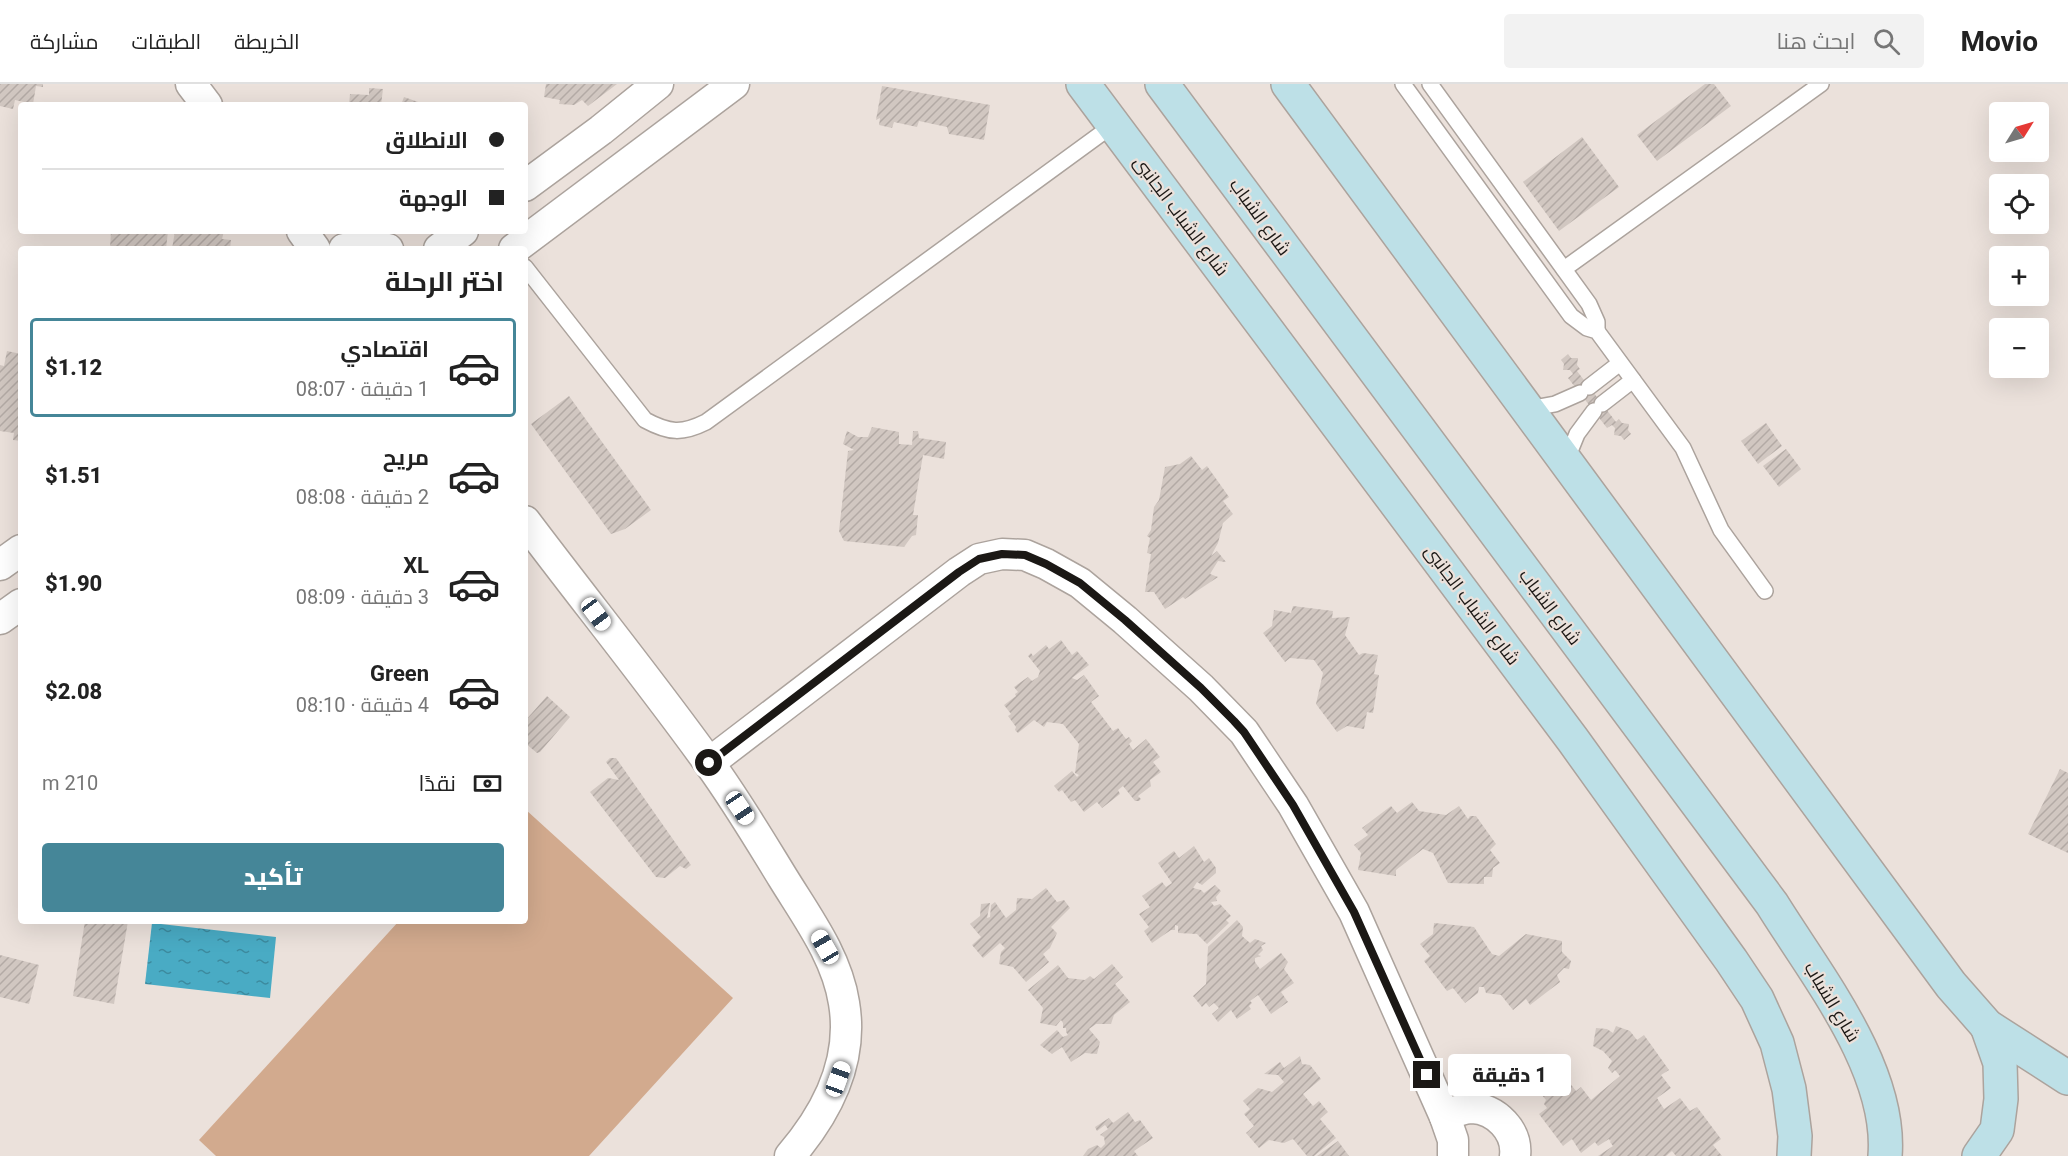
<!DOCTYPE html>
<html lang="ar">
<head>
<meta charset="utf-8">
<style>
	body { margin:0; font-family:Roboto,Cairo,sans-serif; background:#f2f2f2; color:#222; direction:rtl; height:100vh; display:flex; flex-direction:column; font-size:22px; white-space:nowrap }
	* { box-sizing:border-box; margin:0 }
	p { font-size:20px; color:#767676 }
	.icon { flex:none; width:33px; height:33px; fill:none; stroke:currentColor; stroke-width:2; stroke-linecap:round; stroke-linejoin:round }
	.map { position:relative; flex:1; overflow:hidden; direction:ltr }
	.sheet { position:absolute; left:18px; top:162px; width:510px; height:678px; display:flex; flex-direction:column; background:#fff; border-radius:6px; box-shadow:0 6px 24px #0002; direction:rtl }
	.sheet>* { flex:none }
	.guide { position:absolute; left:18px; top:18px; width:510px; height:132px; border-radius:6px; box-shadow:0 6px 24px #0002; direction:rtl; display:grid; align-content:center; height:132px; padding:0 24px; background:#fff }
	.needle { width:39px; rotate:53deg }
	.tools { position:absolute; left:1989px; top:18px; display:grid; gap:12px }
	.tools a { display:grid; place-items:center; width:60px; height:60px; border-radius:6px; background:#fff; box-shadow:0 6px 24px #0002; font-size:30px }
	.end { position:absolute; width:27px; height:27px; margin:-14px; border:8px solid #1b1815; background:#fff; box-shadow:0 0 0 3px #fff }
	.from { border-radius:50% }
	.bubble { position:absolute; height:42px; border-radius:6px; background:#fff; box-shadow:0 6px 24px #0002; font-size:20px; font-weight:800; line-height:42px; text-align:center; direction:rtl }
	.car { position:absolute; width:18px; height:36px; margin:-18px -9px; border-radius:8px; box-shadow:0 0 4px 2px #0007; background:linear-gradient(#fff 24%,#345 0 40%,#fff 0 76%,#345 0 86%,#fff 0) }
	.guide b { display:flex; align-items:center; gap:21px; height:57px; font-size:22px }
	.guide b+b { border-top:2px solid #e0e0e0 }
	.guide i { width:15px; height:15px; background:#222 }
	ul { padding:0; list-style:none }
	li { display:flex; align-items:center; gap:18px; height:99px; margin:0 12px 9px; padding:0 12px; border:3px solid transparent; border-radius:6px }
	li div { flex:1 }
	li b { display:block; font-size:22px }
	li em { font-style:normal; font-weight:800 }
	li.active { border-color:#458698 }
	li>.icon { width:54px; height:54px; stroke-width:1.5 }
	h2 { padding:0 24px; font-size:27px; line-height:72px }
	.pay { display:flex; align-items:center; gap:15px; height:66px; padding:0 24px; font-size:22px }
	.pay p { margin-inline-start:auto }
	.action { display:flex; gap:12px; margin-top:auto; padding:12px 24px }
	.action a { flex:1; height:69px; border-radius:6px; background:#458698; color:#fff; font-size:24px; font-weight:800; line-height:69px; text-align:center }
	header { display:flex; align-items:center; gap:36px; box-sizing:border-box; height:84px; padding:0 30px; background:#fff; border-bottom:2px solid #e0e0e0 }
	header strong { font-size:28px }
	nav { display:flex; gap:33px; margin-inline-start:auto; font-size:21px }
	.search { width:420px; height:54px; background:#f2f2f2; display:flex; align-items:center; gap:15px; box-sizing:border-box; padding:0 21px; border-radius:6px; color:#767676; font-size:22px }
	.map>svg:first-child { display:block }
	.grass { fill:#d2aa8e }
	.water { fill:url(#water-ripples) }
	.building { fill:url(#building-hatch) }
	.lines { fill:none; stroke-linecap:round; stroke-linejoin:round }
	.lane-casing { stroke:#aca39d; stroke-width:18 }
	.street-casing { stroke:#aca39d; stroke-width:33 }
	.secondary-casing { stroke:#aca39d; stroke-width:36 }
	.lane { stroke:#fff; stroke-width:15 }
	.street { stroke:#fff; stroke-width:30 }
	.secondary { stroke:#bde0e7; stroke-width:33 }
	.route { stroke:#1b1815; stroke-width:8 }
	.labels { text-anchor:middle; stroke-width:4.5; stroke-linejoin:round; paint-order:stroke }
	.street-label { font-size:18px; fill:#1b1815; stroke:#ebe1db }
</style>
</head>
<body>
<header>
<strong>Movio</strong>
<div class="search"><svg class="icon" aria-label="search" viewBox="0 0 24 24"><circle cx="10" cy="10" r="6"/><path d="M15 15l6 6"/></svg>ابحث هنا</div>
<nav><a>الخريطة</a><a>الطبقات</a><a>مشاركة</a></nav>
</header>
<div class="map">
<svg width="2068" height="1072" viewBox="0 0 2068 1072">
	<defs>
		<pattern id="water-ripples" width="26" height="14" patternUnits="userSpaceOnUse" patternTransform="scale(1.5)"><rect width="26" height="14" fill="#49abc4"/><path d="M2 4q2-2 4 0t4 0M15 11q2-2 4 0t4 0" fill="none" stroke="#3c8a9e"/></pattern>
		<pattern id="building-hatch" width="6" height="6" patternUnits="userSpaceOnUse" patternTransform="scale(1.5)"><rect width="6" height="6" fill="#d1c7c1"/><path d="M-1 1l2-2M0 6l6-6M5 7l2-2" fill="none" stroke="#b3aaa5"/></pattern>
	</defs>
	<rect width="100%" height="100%" fill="#ebe1db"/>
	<path class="grass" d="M525 725 733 914 589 1072H216L199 1056 399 837H525Z"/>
	<path class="water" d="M152 839 276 853 270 914 145 900Z"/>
	<g class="building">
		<path d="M0 0H43V3L36 2 33 20 15 16 13 25 0 22Z"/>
		<path d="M546 0H617L588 22 582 16 574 21 559 20 560 16 544 13Z"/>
		<path d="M1705 0H1714L1731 22 1657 77 1637 51Z"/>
		<path d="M882 2 990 21 984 56 949 50 947 43 919 37 917 43 894 38 892 44 879 41 880 34 876 36Z"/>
		<path d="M369 4 383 5 381 21H349L350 10 369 11Z"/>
		<path d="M404 13 421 19 422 21H401Z"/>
		<path d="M1582 53 1619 103 1559 147 1523 98Z"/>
		<path d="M111 147H168L166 165H110Z"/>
		<path d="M175 147H224L222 155 231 156 230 165H172Z"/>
		<path d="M7 267 21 270V357L13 356 14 349 0 347V281L4 282Z"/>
		<path d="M1568 270 1571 274H1578L1577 281 1580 285 1577 287 1616 338 1619 335 1622 339 1629 340 1628 346 1631 350 1624 356 1621 352 1614 351 1615 344 1612 341 1607 344 1568 294 1573 290 1570 286H1563L1564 280 1561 276Z"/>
		<path d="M569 312 651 426 625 445 611 450 531 340Z"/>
		<path d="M1766 339 1782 362 1758 380 1741 357Z"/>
		<path d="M872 343 899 348V360L912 361 913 347H918L919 354 946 358 944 375 923 371 913 431H918L916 451 912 452 904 463 844 457 839 447 848 367 854 366 843 360 847 347 858 353H868Z"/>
		<path d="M1786 365 1801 385 1779 403 1763 382Z"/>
		<path d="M1191 372 1202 386 1207 382 1229 413 1223 417 1233 430 1223 439 1218 459 1211 472 1217 467 1226 478 1218 477 1210 490 1218 493 1185 515 1183 513 1165 525 1154 508H1145L1151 470 1147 469 1150 454 1147 452 1151 446 1154 423 1159 416 1165 383 1180 380Z"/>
		<path d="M1293 522 1333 527 1332 534 1350 533 1345 551 1359 571 1363 569 1378 571 1374 590 1379 591 1373 629 1367 628 1364 645 1347 642 1337 648 1316 620 1323 589 1314 576 1290 574 1285 578 1263 549 1272 542 1274 526 1291 529Z"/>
		<path d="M1061 556 1072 571 1077 567 1089 581 1072 594 1077 596 1084 591 1099 612 1091 618 1113 647 1118 644 1126 655 1129 653 1132 657 1129 660 1133 666 1146 655 1160 673 1153 678 1161 688 1150 696 1151 702 1138 712 1141 715 1139 717H1135L1123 702 1118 706 1120 710 1102 724 1097 718 1084 728 1075 716 1071 718 1062 706 1059 708 1054 702 1072 687 1077 693 1079 691 1075 689 1079 660 1063 640 1047 638 1044 643 1034 636 1018 649 1015 646 1016 643 1008 632 1011 630 1004 621 1016 612 1015 610 1018 608 1014 603 1028 593 1032 597 1038 593 1040 587 1028 572 1031 569 1033 572 1046 561 1049 565Z"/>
		<path d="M547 612 570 633 540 668 537 669 525 659V637Z"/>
		<path d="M610 674H616L691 781 686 785 680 782 665 794 656 793 590 708 608 694 619 696 606 678Z"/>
		<path d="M2060 685 2068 689V769L2028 750Z"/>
		<path d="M1412 718 1419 727 1446 731 1459 722 1468 735 1470 732H1476L1496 760 1490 766 1500 779 1493 784 1492 793H1484V800L1448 799 1433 769 1423 765 1396 786V792L1358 786 1361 769 1354 761 1368 751 1362 744 1391 722 1397 729Z"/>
		<path d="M1194 762 1204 778 1209 774 1216 784V789L1202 801 1197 798 1193 804 1201 806 1204 809 1215 801 1221 807 1216 813 1217 817 1211 818 1214 822 1220 820 1231 832 1226 836 1229 839 1207 860 1197 850 1178 849V842L1175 841V846H1171L1152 859 1144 847 1149 843 1139 830 1150 823 1142 812 1162 798 1166 803 1172 799 1158 779 1174 767 1179 774Z"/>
		<path d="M1046 804 1057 818 1064 816 1070 824 1051 843 1057 849 1050 864 1043 870 1049 878 1026 898 1013 883 999 880 1001 868 1005 864 1000 859 983 874 972 861 981 853 970 840 980 832 981 820 990 819 987 834 990 833 991 821 995 818 1006 834 1016 826 1017 814 1032 815Z"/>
		<path d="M1237 836 1243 843 1242 852 1250 859 1255 855 1266 859 1261 862 1263 866 1258 871 1261 872 1255 874V878L1260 885 1281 869 1288 878 1284 885 1294 899 1281 908 1288 918 1271 930 1258 911 1250 917 1252 919 1249 922 1251 925 1237 935 1231 926 1218 938 1212 930 1219 924 1214 919 1209 923 1206 919 1202 923 1193 912 1206 900 1208 863Z"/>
		<path d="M85 837H128L114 920 73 912Z"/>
		<path d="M1434 839 1474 843 1492 870 1499 872 1526 850 1562 857V868L1571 877 1569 885 1564 884 1557 891 1560 898 1530 921 1526 915 1513 926 1501 911 1486 909 1484 903H1479L1478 909 1465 919 1453 904 1447 907 1424 877 1430 872 1420 860 1433 850Z"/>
		<path d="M0 871 39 881 29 920 0 913Z"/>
		<path d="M1112 880 1123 893 1115 900 1130 918 1114 931 1111 940H1096L1089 945 1100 958 1097 970 1085 969 1071 978 1062 963 1052 970 1040 961 1057 946 1063 953 1068 951 1066 948V944H1063V939L1061 936 1056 942 1040 939 1043 924 1028 906 1058 881 1068 894 1085 896 1090 892 1094 895Z"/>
		<path d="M1616 942 1630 947 1637 956 1644 951 1669 986 1661 991 1671 1004 1657 1014 1664 1025 1680 1014 1690 1027 1697 1023 1721 1055 1713 1061 1722 1072H1676L1672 1067 1666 1072H1598L1613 1062 1610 1058 1612 1055 1610 1057 1609 1055 1598 1062 1595 1058 1581 1069 1572 1055 1563 1062 1539 1030 1547 1024 1544 1020 1546 1016 1541 1010 1545 1002 1543 996 1546 984H1553L1554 981 1564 983V989L1571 992 1569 998 1576 1007 1581 1003 1591 1016 1620 992 1615 986 1612 989 1608 984 1612 977 1603 967 1593 962 1596 944 1607 945 1613 949Z"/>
		<path d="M1300 972 1302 980 1310 981 1321 995 1303 1010 1313 1022 1319 1017 1328 1028 1320 1035 1336 1054 1314 1072H1307L1293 1055 1284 1059 1269 1056 1259 1064 1246 1049 1254 1042 1244 1030 1250 1025 1243 1017 1258 1004 1272 1008 1284 998 1278 991 1264 990 1280 978 1284 984Z"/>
		<path d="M1128 1028 1135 1038 1140 1036 1153 1054 1134 1067 1138 1072H1083L1088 1065 1097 1061 1101 1064 1105 1060 1104 1053 1100 1051 1108 1045 1105 1041 1097 1047 1095 1043 1109 1034 1113 1039Z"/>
		<path d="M1338 1057 1349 1072H1317Z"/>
	</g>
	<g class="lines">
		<defs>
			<g id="lane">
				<path d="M1403 0 1571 232 1587 244 1597 247 1683 364 1721 446 1765 507"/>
				<path d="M1430 0 1589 220 1597 238V247"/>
				<path d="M525 183 645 336C669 349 682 350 706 338L1113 41"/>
				<path d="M1564 185 1821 0"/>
				<path d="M1589 303 1620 279"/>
				<path d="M1602 320 1633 296"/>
				<path d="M1528 325 1555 320 1580 309"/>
				<path d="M1566 377 1577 350 1594 327"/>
			</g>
			<g id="street">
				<path d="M191 0 207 21"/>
				<path d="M525 102 601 46 658 0"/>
				<path d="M302 147 315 165"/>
				<path d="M344 165 366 161 388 165"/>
				<path d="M439 165 463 147"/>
				<path d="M514 165 734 0"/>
				<path d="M525 437C586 518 650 597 709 679 736 716 759 755 783 794 807 833 837 873 844 919 854 978 827 1029 790 1072"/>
				<path d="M0 481 21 466"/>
				<path d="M0 535 21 520"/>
				<path d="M709 679 959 488 979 475 1002 470 1025 471 1046 480 1080 499 1125 536 1201 604 1244 648 1293 721 1354 828 1445 1033 1453 1056V1072"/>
				<path d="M1445 1033C1454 1028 1462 1024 1472 1024 1496 1025 1518 1047 1515 1072"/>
			</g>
			<g id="secondary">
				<path d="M1083 0 1573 656 1731 876 1757 915 1777 959 1789 1005 1795 1052 1794 1072"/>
				<path d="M1162 0 1772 820C1816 891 1892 985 1885 1072"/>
				<path d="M1288 0 1951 901 1987 942 2068 994"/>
				<path d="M1979 1072 1997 1046 2001 1015 2000 979 1987 942"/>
			</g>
		</defs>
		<use href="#lane" class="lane-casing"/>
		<use href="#street" class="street-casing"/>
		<use href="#secondary" class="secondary-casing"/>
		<use href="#lane" class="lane"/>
		<use href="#street" class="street"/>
		<use href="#secondary" class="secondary"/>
	</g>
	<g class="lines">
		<path class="route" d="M709 679 959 488 979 475 1002 470 1025 471 1046 480 1080 499 1125 536 1201 604 1234 637 1244 648 1293 721 1354 828 1427 991"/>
	</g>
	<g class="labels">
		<g class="street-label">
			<text transform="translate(1181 132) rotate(53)" y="6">شارع الشباب الجانبى</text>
			<text transform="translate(1260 133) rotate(54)" y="6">شارع الشباب</text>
			<text transform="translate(1472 521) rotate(53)" y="6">شارع الشباب الجانبى</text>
			<text transform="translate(1550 523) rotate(53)" y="6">شارع الشباب</text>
			<text transform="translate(1832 918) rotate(59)" y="6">شارع الشباب</text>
		</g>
	</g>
</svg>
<div class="tools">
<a><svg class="needle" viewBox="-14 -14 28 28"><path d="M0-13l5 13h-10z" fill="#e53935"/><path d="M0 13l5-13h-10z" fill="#767676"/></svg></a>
<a><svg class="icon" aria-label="locate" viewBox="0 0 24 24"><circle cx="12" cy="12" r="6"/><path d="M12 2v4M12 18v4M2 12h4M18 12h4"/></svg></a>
<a>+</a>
<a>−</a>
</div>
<i class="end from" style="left:709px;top:679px"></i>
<i class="end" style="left:1427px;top:991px"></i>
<div class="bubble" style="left:1448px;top:970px;width:123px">1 دقيقة</div>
<i class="car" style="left:596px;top:530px;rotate:143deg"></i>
<i class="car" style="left:740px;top:724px;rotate:146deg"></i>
<i class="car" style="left:825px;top:863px;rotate:330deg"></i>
<i class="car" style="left:838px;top:995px;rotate:20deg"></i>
<div class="guide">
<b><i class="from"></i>الانطلاق</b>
<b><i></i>الوجهة</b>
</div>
<section class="sheet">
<h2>اختر الرحلة</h2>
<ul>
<li class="active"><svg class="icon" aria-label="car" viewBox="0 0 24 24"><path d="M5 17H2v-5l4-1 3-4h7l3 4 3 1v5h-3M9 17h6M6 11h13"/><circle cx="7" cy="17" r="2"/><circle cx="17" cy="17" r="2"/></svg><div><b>اقتصادي</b><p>1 دقيقة · 08:07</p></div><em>$1.12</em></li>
<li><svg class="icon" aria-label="car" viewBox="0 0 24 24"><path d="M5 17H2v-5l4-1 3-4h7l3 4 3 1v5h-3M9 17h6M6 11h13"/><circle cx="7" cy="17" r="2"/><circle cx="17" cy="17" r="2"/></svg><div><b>مريح</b><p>2 دقيقة · 08:08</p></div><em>$1.51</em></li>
<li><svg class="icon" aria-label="car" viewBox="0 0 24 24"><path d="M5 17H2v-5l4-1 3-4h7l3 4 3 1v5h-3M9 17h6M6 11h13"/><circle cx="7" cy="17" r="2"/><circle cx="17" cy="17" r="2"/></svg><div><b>XL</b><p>3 دقيقة · 08:09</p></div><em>$1.90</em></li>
<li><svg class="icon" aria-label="car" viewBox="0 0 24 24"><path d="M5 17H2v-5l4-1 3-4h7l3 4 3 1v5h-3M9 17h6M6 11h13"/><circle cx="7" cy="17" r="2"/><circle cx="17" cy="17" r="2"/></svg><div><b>Green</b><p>4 دقيقة · 08:10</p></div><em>$2.08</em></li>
</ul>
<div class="pay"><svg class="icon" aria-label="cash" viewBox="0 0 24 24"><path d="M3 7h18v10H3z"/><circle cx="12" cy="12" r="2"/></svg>نقدًا<p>210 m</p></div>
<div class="action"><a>تأكيد</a></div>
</section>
</div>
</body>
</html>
